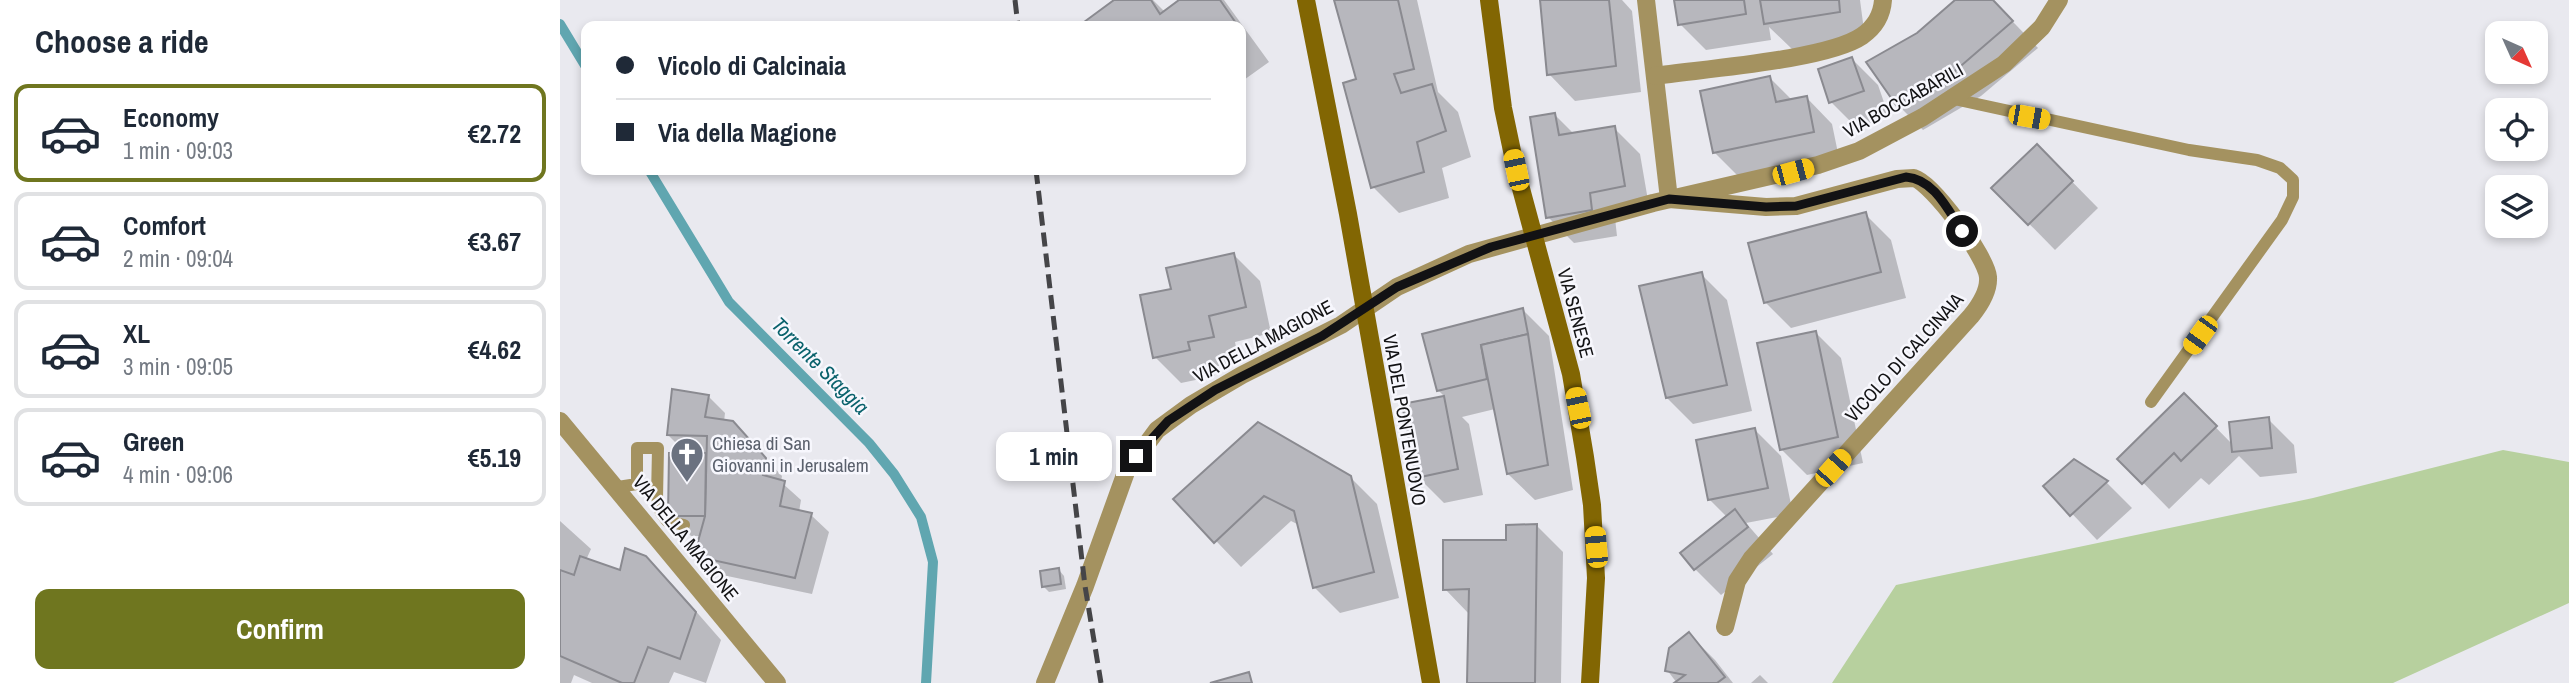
<!DOCTYPE html>
<html lang="en">
<head>
<meta charset="utf-8">
<style>
	body { margin:0; font-family:"Archivo Narrow",sans-serif; background:#f2f2f3; color:#1f2937; height:100vh; display:flex; flex-direction:column; font-size:26px; white-space:nowrap }
	* { box-sizing:border-box; margin:0 }
	p { font-size:23px; color:#747a83 }
	.icon { flex:none; width:38px; height:38px; fill:none; stroke:currentColor; stroke-width:2; stroke-linecap:round; stroke-linejoin:round }
	.map { position:relative; flex:1; overflow:hidden }
	.sheet { display:flex; flex-direction:column; background:#fff; width:560px }
	.sheet>* { flex:none }
	.top-card { position:absolute; left:21px; top:21px; width:665px; height:154px; border-radius:14px; box-shadow:0 4px 10px #0003; display:grid; align-content:center; height:154px; padding:0 35px; background:#fff }
	.needle { width:46px; rotate:135deg }
	.tools { position:absolute; left:1925px; top:21px; display:grid; gap:14px }
	.tools a { display:grid; place-items:center; width:63px; height:63px; border-radius:14px; background:#fff; box-shadow:0 4px 10px #0003; font-size:35px }
	.end { position:absolute; width:32px; height:32px; margin:-16px; border:9px solid #121214; background:#fff; box-shadow:0 0 0 4px #fff }
	.from { border-radius:50% }
	.bubble { position:absolute; height:49px; border-radius:14px; background:#fff; box-shadow:0 4px 10px #0003; font-size:23px; font-weight:800; line-height:49px; text-align:center }
	.car { position:absolute; width:21px; height:42px; margin:-21px -10px; border-radius:9px; box-shadow:0 0 5px 2px #0007; background:linear-gradient(#f5c518 24%,#345 0 40%,#f5c518 0 76%,#345 0 86%,#f5c518 0) }
	.top-card b { display:flex; align-items:center; gap:24px; height:66px; font-size:26px }
	.top-card b+b { border-top:2px solid #e0e1e3 }
	.top-card i { width:18px; height:18px; background:#1f2937 }
	ul { padding:0; list-style:none }
	li { display:flex; align-items:center; gap:21px; height:98px; margin:0 14px 10px; padding:0 21px; border:4px solid #e0e1e3; border-radius:14px }
	li div { flex:1 }
	li b { display:block; font-size:26px }
	li em { font-style:normal; font-weight:800 }
	li.on { border-color:#6f761f }
	li>.icon { width:63px; height:63px; stroke-width:1.5 }
	h2 { padding:0 35px; font-size:32px; line-height:84px }
	.cta { display:flex; gap:14px; margin-top:auto; padding:14px 35px }
	.cta a { flex:1; height:80px; border-radius:14px; background:#6f761f; color:#fff; font-size:28px; font-weight:800; line-height:80px; text-align:center }
	main { display:flex; flex:1; min-height:0 }
	.map>svg:first-child { display:block }
	.green { fill:#b7d09e }
	.shadow { fill:#0003 }
	.lines { fill:none; stroke-linecap:round; stroke-linejoin:round }
	.stream { stroke:#60a6b0; stroke-width:10 }
	.building { fill:#b7b7bd; stroke:#8a8a90; stroke-width:2 }
	.service { stroke:#a49260; stroke-width:12 }
	.minor { stroke:#a49260; stroke-width:18 }
	.secondary { stroke:#826603; stroke-width:18 }
	.rail { stroke:#454548; stroke-width:5; stroke-dasharray:14 7; stroke-linecap:butt }
	.route { stroke:#121214; stroke-width:9 }
	.labels { text-anchor:middle; stroke-width:5; stroke-linejoin:round; paint-order:stroke }
	.street-label { font-size:19px; fill:#121214; stroke:#f7f7fd }
	.worship-label { font-size:19px; fill:#5b616d; stroke:#f7f7fd; text-anchor:start }
	.water-label { font-size:21px; font-style:italic; fill:#0a626c; stroke:#f7f7fd }
</style>
</head>
<body>
<main>
<section class="sheet">
<h2>Choose a ride</h2>
<ul>
<li class="on"><svg class="icon" aria-label="car" viewBox="0 0 24 24"><path d="M5 17H2v-5l4-1 3-4h7l3 4 3 1v5h-3M9 17h6M6 11h13"/><circle cx="7" cy="17" r="2"/><circle cx="17" cy="17" r="2"/></svg><div><b>Economy</b><p>1 min · 09:03</p></div><em>€2.72</em></li>
<li><svg class="icon" aria-label="car" viewBox="0 0 24 24"><path d="M5 17H2v-5l4-1 3-4h7l3 4 3 1v5h-3M9 17h6M6 11h13"/><circle cx="7" cy="17" r="2"/><circle cx="17" cy="17" r="2"/></svg><div><b>Comfort</b><p>2 min · 09:04</p></div><em>€3.67</em></li>
<li><svg class="icon" aria-label="car" viewBox="0 0 24 24"><path d="M5 17H2v-5l4-1 3-4h7l3 4 3 1v5h-3M9 17h6M6 11h13"/><circle cx="7" cy="17" r="2"/><circle cx="17" cy="17" r="2"/></svg><div><b>XL</b><p>3 min · 09:05</p></div><em>€4.62</em></li>
<li><svg class="icon" aria-label="car" viewBox="0 0 24 24"><path d="M5 17H2v-5l4-1 3-4h7l3 4 3 1v5h-3M9 17h6M6 11h13"/><circle cx="7" cy="17" r="2"/><circle cx="17" cy="17" r="2"/></svg><div><b>Green</b><p>4 min · 09:06</p></div><em>€5.19</em></li>
</ul>
<div class="cta"><a>Confirm</a></div>
</section>
<div class="map">
<svg width="2009" height="683" viewBox="0 0 2009 683">
	<rect width="100%" height="100%" fill="#e9e9ef"/>
	<path class="green" d="M1943 450 2009 462V603L1833 683H1272L1336 585 1753 498Z"/>
	<g class="shadow">
		<path d="M557 0H593L605 12 622 0H664L709 62 681 82V26H530L527 22Z"/>
		<path d="M776 0H857L878 92 898 112 911 157 882 168 889 198 839 213 813 187 798 81Z"/>
		<path d="M982 0H1062L1072 11 1081 92 1015 101 989 74Z"/>
		<path d="M1116 0H1300L1305 38 1232 49 1209 27 1211 40 1146 50 1120 24Z"/>
		<path d="M1397 0H1432L1478 48 1421 96 1363 130 1337 104 1358 34Z"/>
		<path d="M1292 59 1318 85 1329 117 1297 128 1271 102Z"/>
		<path d="M1210 78 1232 100 1246 97 1272 124 1279 158 1181 179 1155 153Z"/>
		<path d="M995 115 1014 134 1054 128 1080 154 1090 212 1055 218 1057 236 1014 243 988 217Z"/>
		<path d="M1477 146 1538 208 1495 250 1434 188Z"/>
		<path d="M1305 214 1331 240 1346 298 1231 328 1205 302Z"/>
		<path d="M674 255 700 281 711 333 675 342 679 362 653 367 655 376 621 383 595 357 613 290Z"/>
		<path d="M1141 274 1167 300 1192 411 1133 424 1107 398Z"/>
		<path d="M963 310 989 336 1013 490 975 500 948 474 935 409 902 417 909 424 923 495 884 503 858 477 844 406 885 397 878 390 864 335Z"/>
		<path d="M1255 332 1281 358 1303 463 1247 475 1221 449Z"/>
		<path d="M1624 395 1673 445 1708 419 1734 445 1737 473 1700 477 1679 456 1649 485 1641 478 1609 509 1560 459Z"/>
		<path d="M148 396 165 413 164 422 190 441 222 476 221 482 241 500 239 512 251 515 269 532 252 594 153 573 136 555 141 536H131L110 515 128 455 108 435Z"/>
		<path d="M1195 430 1221 456 1233 514 1186 523 1213 554 1161 595 1135 569 1167 517 1149 499Z"/>
		<path d="M1514 461 1547 483 1572 508 1537 540 1486 486Z"/>
		<path d="M790 477 817 504 839 598 780 613 754 587 739 525 731 521 681 567 616 499Z"/>
		<path d="M0 521 31 549 26 560 61 572 85 558 112 584 161 640 146 683 114 672 109 683H32L14 675 11 683H0Z"/>
		<path d="M977 526 1003 552 1001 683H909L910 615 885 589 948 541Z"/>
		<path d="M499 570 504 576 506 589 489 592 483 586Z"/>
		<path d="M1129 634 1155 660 1173 683H1117L1107 670Z"/>
		<path d="M1200 675 1208 683H1191Z"/>
	</g>
	<g class="lines">
		<g class="stream">
			<path d="M0 24 26 67"/>
			<path d="M89 170 169 302 309 443 334 474 361 517 373 562 366 683"/>
		</g>
	</g>
	<g class="building">
		<path d="M554 0H591L600 14 619 0H660L678 26H528L524 22Z"/>
		<path d="M774 0H838L854 69 834 74 841 93 872 84 886 131 857 142 864 172 811 188 783 83 796 79Z"/>
		<path d="M980 0H1049L1056 66 987 75Z"/>
		<path d="M1114 0H1184L1186 14 1118 25Z"/>
		<path d="M1200 0H1279L1280 12 1204 24Z"/>
		<path d="M1395 0H1433L1453 21 1395 71 1336 105 1306 62 1357 33Z"/>
		<path d="M1292 57 1304 91 1269 103 1258 69Z"/>
		<path d="M1210 76 1216 102 1247 96 1254 132 1153 153 1140 91Z"/>
		<path d="M995 113 999 135 1055 126 1065 186 1030 193 1032 210 986 218 970 117Z"/>
		<path d="M1477 144 1513 181 1468 225 1431 188Z"/>
		<path d="M1306 212 1321 272 1204 303 1188 243Z"/>
		<path d="M674 253 686 307 649 316 654 337 628 342 630 350 593 358 580 295 611 289 606 268Z"/>
		<path d="M1142 272 1167 385 1106 398 1079 286Z"/>
		<path d="M963 308 968 334 921 345 927 379 877 391 862 334Z"/>
		<path d="M1256 331 1278 437 1220 450 1197 343Z"/>
		<path d="M968 334 988 465 947 474 921 345Z"/>
		<path d="M112 389 149 395 145 417 173 421 206 458 203 475 225 481 220 506 252 513 235 578 134 556 145 516 147 436 107 435Z"/>
		<path d="M1624 393 1657 426 1621 461 1614 453 1582 484 1557 459Z"/>
		<path d="M884 396 898 469 856 478 842 404Z"/>
		<path d="M1709 417 1712 448 1672 452 1669 422Z"/>
		<path d="M698 422 791 476 814 572 753 588 734 511 704 496 654 543 613 499Z"/>
		<path d="M1195 428 1208 488 1148 500 1136 440Z"/>
		<path d="M109 453H146L145 516H108Z"/>
		<path d="M1514 459 1548 481 1510 516 1483 486Z"/>
		<path d="M1175 509 1188 527 1134 570 1120 553Z"/>
		<path d="M977 524 975 683H907L909 589 883 590V540H946V525Z"/>
		<path d="M65 548 86 556 136 612 120 659 88 647 74 683H62L0 656V570L14 575 20 556 60 570Z"/>
		<path d="M499 568 501 584 482 587 480 571Z"/>
		<path d="M1129 632 1165 677 1157 683H1114L1125 675 1105 671 1109 648Z"/>
		<path d="M689 672 692 683H650Z"/>
	</g>
	<g class="lines">
		<g class="service">
			<path d="M1394 99 1629 150 1697 160 1720 168 1733 180V197L1722 220 1591 402"/>
			<path d="M58 487 77 484V448H98L97 498 101 513 107 521 124 525"/>
		</g>
		<g class="minor">
			<path d="M1086 0 1109 199 1206 207 1236 206 1337 179 1354 178C1373 184 1426 256 1428 277 1429 291 1420 305 1411 316L1192 558 1177 581 1165 627"/>
			<path d="M1095 76C1142 69 1267 60 1302 36 1315 27 1322 15 1323 0"/>
			<path d="M0 421 217 683"/>
			<path d="M485 683 525 586 566 472 597 430 631 405 682 375 781 325 837 287 909 254 1093 203 1258 165 1299 151 1363 117 1444 64 1482 27 1499 0"/>
		</g>
		<g class="secondary">
			<path d="M746 0 788 214 871 683"/>
			<path d="M929 0 943 108 956 170 1011 374 1025 457 1032 505 1036 578 1030 683"/>
		</g>
		<g class="rail">
			<path d="M455 0 458 26"/>
			<path d="M476 170 525 586 541 683"/>
		</g>
	</g>
	<g class="lines">
		<path class="route" d="M576 456 608 421 655 390 762 336 837 287 931 247 1109 199 1206 207 1236 206 1346 177C1374 179 1388 210 1402 231"/>
	</g>
	<defs>
		<symbol id="church-pin" viewBox="-11 -11 22 30"><path d="M0 17L-7.5 6A9.5 9.5 0 1 1 7.5 6Z" fill="#6b7280" stroke="#f7f7fd"/><path d="M-1.2-6h2.4v3.5h3.3v2.4h-3.3V6h-2.4V-.1h-3.3v-2.4h3.3Z" fill="#fff"/></symbol>
	</defs>
	<g fill-rule="evenodd">
		<use href="#church-pin" x="108" y="435" width="38" height="52"/>
	</g>
	<g class="labels">
		<g class="street-label">
			<text transform="translate(1343 100) rotate(-29)" y="7">VIA BOCCABARILI</text>
			<text transform="translate(1016 313) rotate(75)" y="7">VIA SENESE</text>
			<text transform="translate(703 341) rotate(-28)" y="7">VIA DELLA MAGIONE</text>
			<text transform="translate(1344 357) rotate(-48)" y="7">VICOLO DI CALCINAIA</text>
			<text transform="translate(845 420) rotate(80)" y="7">VIA DEL PONTENUOVO</text>
			<text transform="translate(126 538) rotate(51)" y="7">VIA DELLA MAGIONE</text>
		</g>
		<g class="worship-label">
			<text x="152" y="450">Chiesa di San<tspan x="152" dy="22">Giovanni in Jerusalem</tspan></text>
		</g>
		<g class="water-label">
			<text transform="translate(260 366) rotate(45)" y="7">Torrente Staggia</text>
		</g>
	</g>
</svg>
<div class="tools">
<a><svg class="needle" viewBox="-14 -14 28 28"><path d="M0-13l5 13h-10z" fill="#e53935"/><path d="M0 13l5-13h-10z" fill="#747a83"/></svg></a>
<a><svg class="icon" aria-label="locate" viewBox="0 0 24 24"><circle cx="12" cy="12" r="6"/><path d="M12 2v4M12 18v4M2 12h4M18 12h4"/></svg></a>
<a><svg class="icon" aria-label="layers" viewBox="0 0 24 24"><path d="M12 4l9 5-9 5-9-5zM3 14l9 5 9-5"/></svg></a>
</div>
<i class="end from" style="left:1402px;top:231px"></i>
<i class="end" style="left:576px;top:456px"></i>
<div class="bubble" style="left:436px;top:432px;width:116px">1 min</div>
<i class="car" style="left:1469px;top:117px;rotate:100deg"></i>
<i class="car" style="left:956px;top:170px;rotate:348deg"></i>
<i class="car" style="left:1233px;top:172px;rotate:75deg"></i>
<i class="car" style="left:1640px;top:335px;rotate:216deg"></i>
<i class="car" style="left:1018px;top:408px;rotate:348deg"></i>
<i class="car" style="left:1273px;top:468px;rotate:42deg"></i>
<i class="car" style="left:1036px;top:547px;rotate:355deg"></i>
<div class="top-card">
<b><i class="from"></i>Vicolo di Calcinaia</b>
<b><i></i>Via della Magione</b>
</div>
</div>
</main>
</body>
</html>
